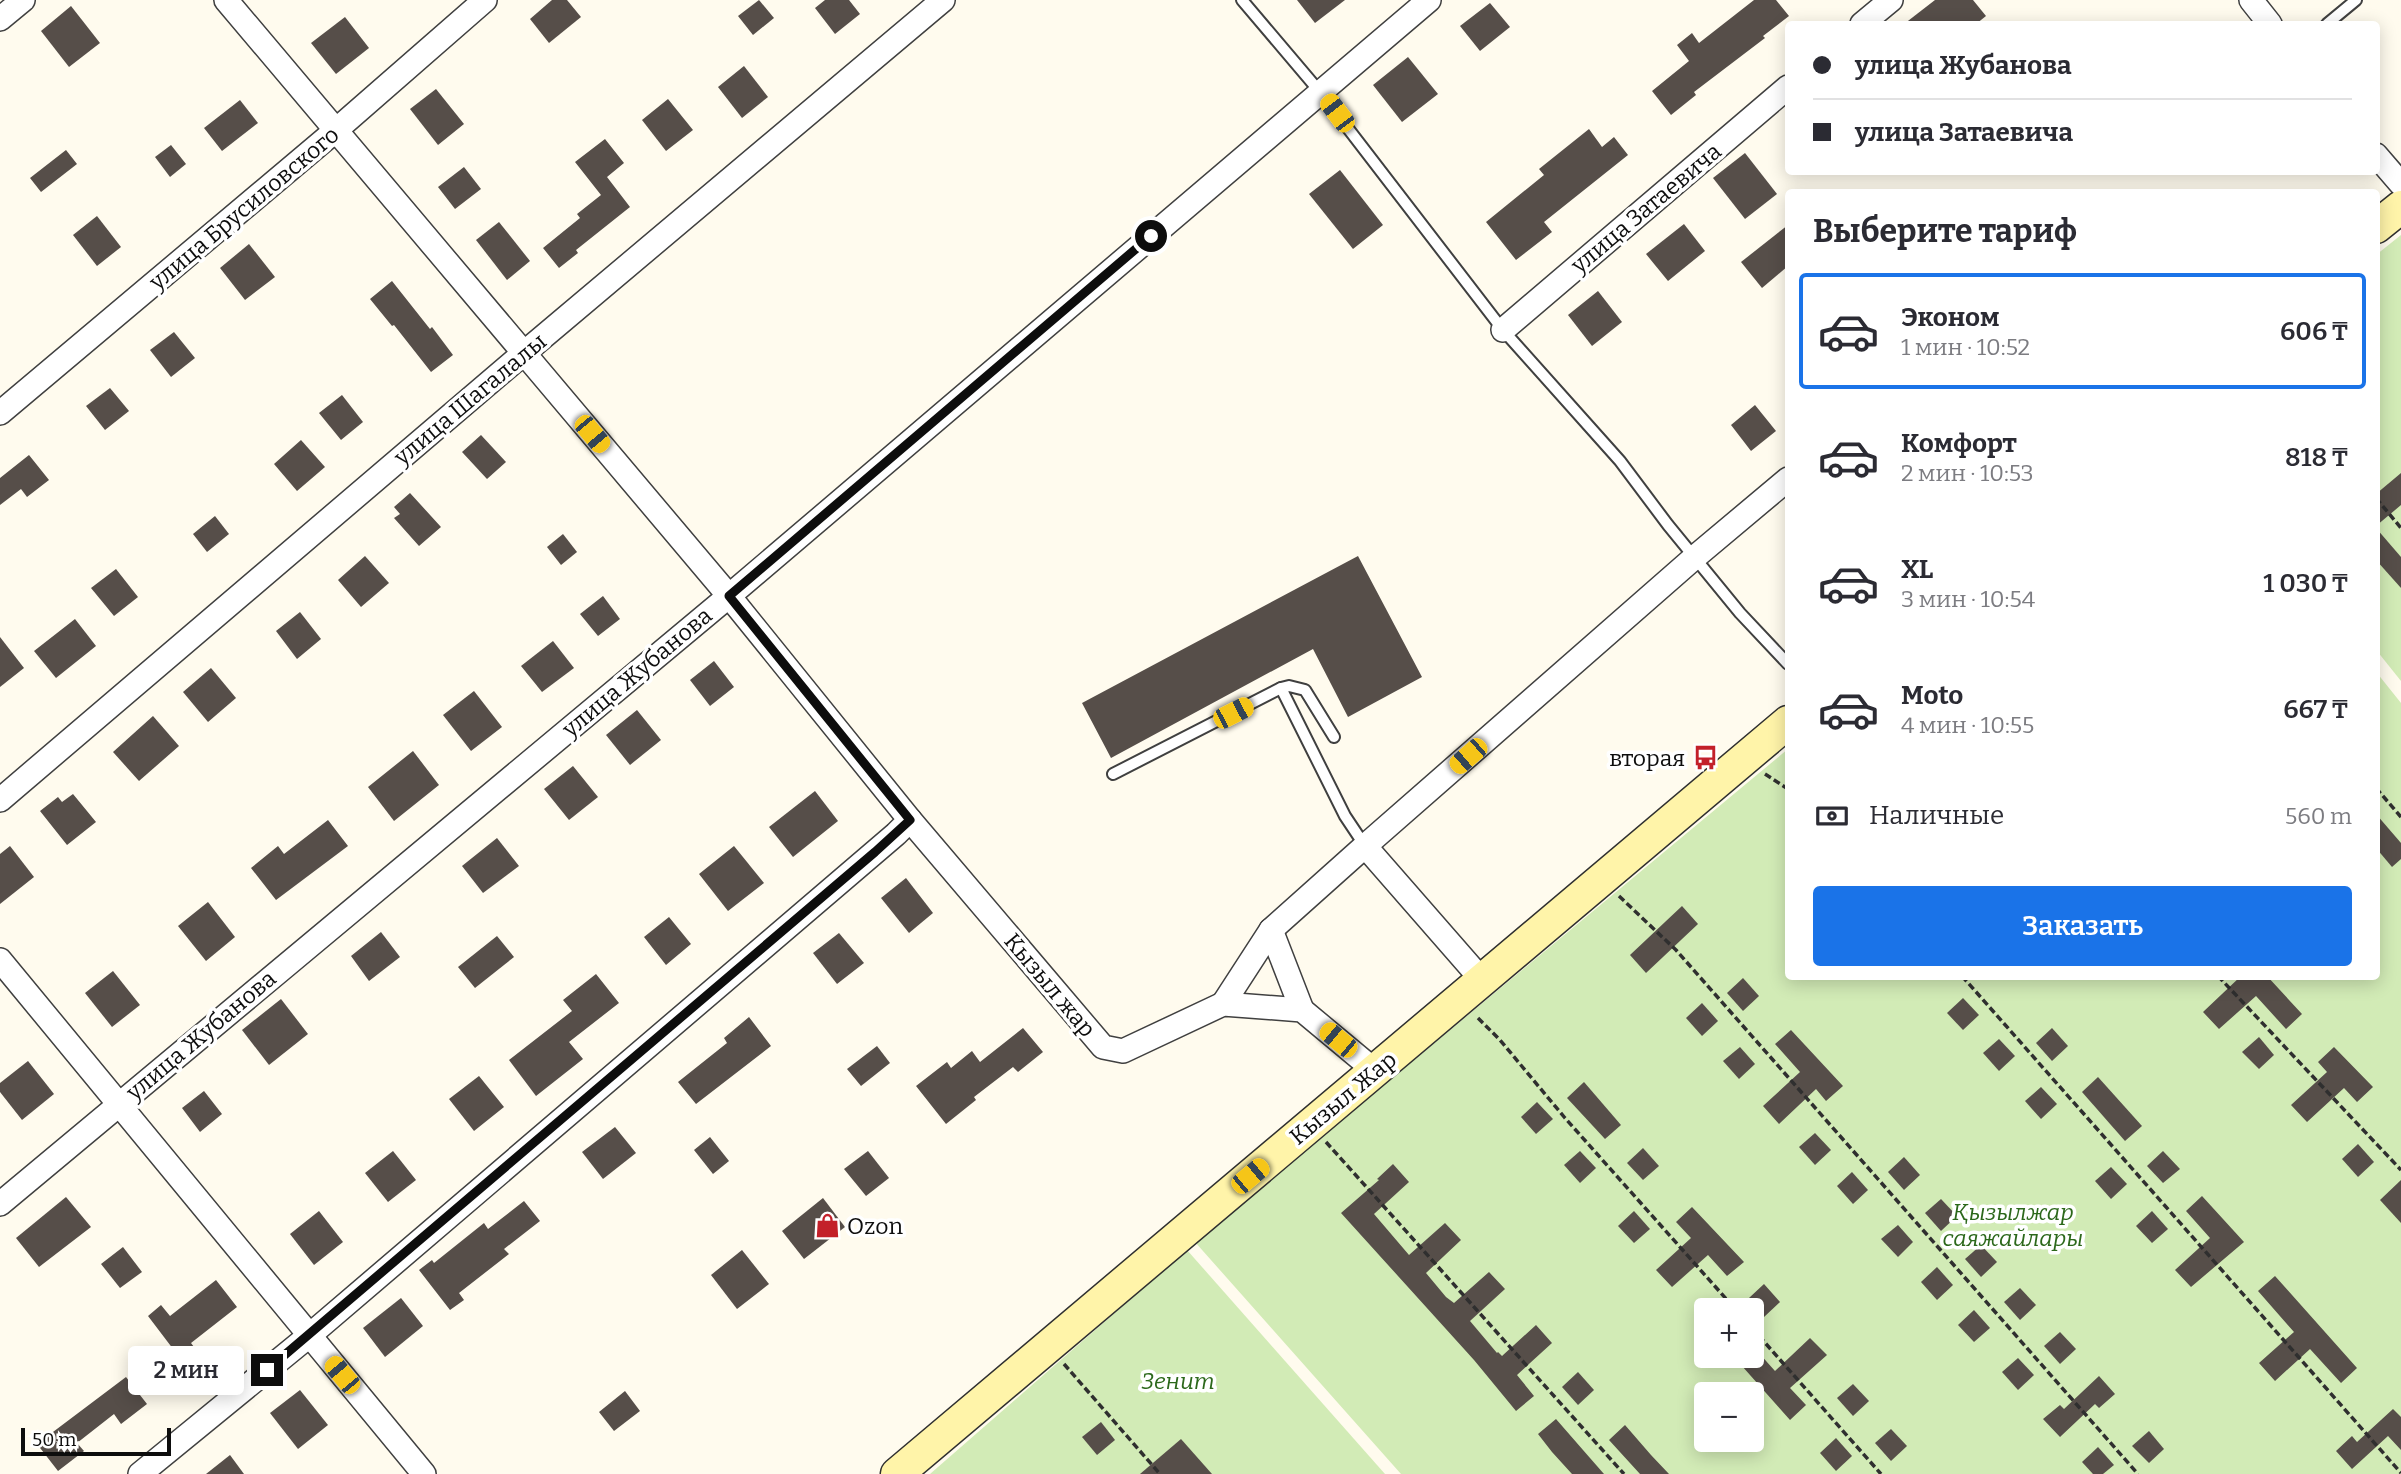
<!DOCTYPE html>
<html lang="ru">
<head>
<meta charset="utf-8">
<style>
	body { margin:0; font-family:Bitter,serif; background:#f2f2f3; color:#2b2b33; height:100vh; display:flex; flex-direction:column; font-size:26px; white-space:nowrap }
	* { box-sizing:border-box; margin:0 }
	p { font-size:23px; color:#7c7c81 }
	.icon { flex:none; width:38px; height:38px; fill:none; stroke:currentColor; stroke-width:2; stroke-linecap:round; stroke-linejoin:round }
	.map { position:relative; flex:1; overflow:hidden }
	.details { position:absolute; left:1785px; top:189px; width:595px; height:791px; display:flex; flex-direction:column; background:#fff; border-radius:7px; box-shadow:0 4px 18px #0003 }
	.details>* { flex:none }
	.banner { position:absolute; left:1785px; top:21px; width:595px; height:154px; border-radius:7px; box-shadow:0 4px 18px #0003; display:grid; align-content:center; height:154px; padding:0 28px; background:#fff }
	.tools { position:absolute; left:1694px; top:1298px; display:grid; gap:14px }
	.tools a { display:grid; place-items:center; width:70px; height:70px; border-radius:7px; background:#fff; box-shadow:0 4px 18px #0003; font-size:35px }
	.scale { position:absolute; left:21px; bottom:18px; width:150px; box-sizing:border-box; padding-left:7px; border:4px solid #0d0d0d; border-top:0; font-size:19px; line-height:24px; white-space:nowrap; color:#0d0d0d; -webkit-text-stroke:5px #fff; paint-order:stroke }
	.end { position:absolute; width:32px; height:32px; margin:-16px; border:9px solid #0d0d0d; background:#fff; box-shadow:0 0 0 4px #fff }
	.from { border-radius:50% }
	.bubble { position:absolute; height:49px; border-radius:7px; background:#fff; box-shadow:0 4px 18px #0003; font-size:23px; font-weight:600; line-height:49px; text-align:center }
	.car { position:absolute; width:21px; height:42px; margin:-21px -10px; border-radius:9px; box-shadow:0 0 5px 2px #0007; background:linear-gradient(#f5c518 24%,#345 0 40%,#f5c518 0 76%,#345 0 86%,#f5c518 0) }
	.banner b { display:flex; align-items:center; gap:24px; height:66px; font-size:26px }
	.banner b+b { border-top:2px solid #e1e1e2 }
	.banner i { width:18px; height:18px; background:#2b2b33 }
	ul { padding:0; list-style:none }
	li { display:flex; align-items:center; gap:21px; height:116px; margin:0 14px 10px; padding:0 14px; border:4px solid transparent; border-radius:7px }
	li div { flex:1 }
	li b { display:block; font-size:26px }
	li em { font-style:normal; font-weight:600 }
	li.active { border-color:#1a73e8 }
	li>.icon { width:63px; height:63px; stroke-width:1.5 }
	h2 { padding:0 28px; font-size:32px; line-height:84px }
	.pay { display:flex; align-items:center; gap:18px; height:77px; padding:0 28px; font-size:26px }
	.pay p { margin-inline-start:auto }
	.button { display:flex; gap:14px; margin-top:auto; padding:14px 28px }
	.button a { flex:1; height:80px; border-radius:7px; background:#1a73e8; color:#fff; font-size:28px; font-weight:600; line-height:80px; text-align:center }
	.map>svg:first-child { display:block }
	.green { fill:#d2ebb6; fill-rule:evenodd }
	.building { fill:#564e49 }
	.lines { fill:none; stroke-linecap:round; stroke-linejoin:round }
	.service-casing { stroke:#404040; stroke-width:14 }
	.minor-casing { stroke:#404040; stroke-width:26 }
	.secondary-casing { stroke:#2f2f2f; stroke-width:35 }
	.path { stroke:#2f2f2f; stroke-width:3.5; stroke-dasharray:7 3.5; stroke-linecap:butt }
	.service { stroke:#fff; stroke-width:10 }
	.minor { stroke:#fff; stroke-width:23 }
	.secondary { stroke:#fff4a9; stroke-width:32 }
	.route { stroke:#0d0d0d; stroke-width:9 }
	.labels { text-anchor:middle; stroke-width:7; stroke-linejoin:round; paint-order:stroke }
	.street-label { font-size:23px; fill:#0d0d0d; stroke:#fff }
	.poi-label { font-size:23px; fill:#0d0d0d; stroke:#fff; text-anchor:end }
	.park-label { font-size:23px; font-style:italic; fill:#2c681b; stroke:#fff }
</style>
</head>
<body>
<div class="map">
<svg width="2401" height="1474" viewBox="0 0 2401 1474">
	<rect width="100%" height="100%" fill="#fffbee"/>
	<g class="green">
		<path d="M2401 235V681L2377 651 2376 255Z"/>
		<path d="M2377 673 2401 703V1474H1401L1195 1242 1788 749V976H2376ZM1706 1311H1752V1356H1706ZM1706 1395H1752V1440H1706Z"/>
		<path d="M1187 1250 1385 1474H930Z"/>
	</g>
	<g class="building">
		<path d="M552 0H567L581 17 549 43 530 19Z"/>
		<path d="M759 0 774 18 753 35 738 16Z"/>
		<path d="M825 0H849L860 14 835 34 815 8Z"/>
		<path d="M1297 0H1345L1315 23Z"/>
		<path d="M1754 0H1776L1789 16 1763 36 1765 38 1694 92 1696 95 1671 115 1652 91 1689 61 1677 45 1692 33 1699 43Z"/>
		<path d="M1935 0H1973L1986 16 1976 24H1904Z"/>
		<path d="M1490 3 1510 27 1480 51 1460 26Z"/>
		<path d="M71 6 100 43 69 67 41 31Z"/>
		<path d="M345 17 369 48 336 74 311 43Z"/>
		<path d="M1408 57 1438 94 1402 122 1373 85Z"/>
		<path d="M744 66 768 97 742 118 718 87Z"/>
		<path d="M436 89 464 124 438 145 410 109Z"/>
		<path d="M668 99 693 130 666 151 642 120Z"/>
		<path d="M240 100 258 123 222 151 204 128Z"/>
		<path d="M1589 129 1602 147 1614 137 1628 155 1544 222 1552 232 1516 260 1486 222 1544 175 1539 169Z"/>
		<path d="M605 139 624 163 607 177 630 207 576 250 578 253 559 268 543 248 580 218 577 214 601 195 575 162Z"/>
		<path d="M171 145 186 164 170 177 155 157Z"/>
		<path d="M66 150 77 164 41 192 30 178Z"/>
		<path d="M1745 153 1777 194 1745 219 1713 178Z"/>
		<path d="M464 167 481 189 455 209 438 187Z"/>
		<path d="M1340 170 1383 225 1353 249 1309 194Z"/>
		<path d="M97 216 121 247 97 266 73 235Z"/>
		<path d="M499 222 530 261 507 280 476 240Z"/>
		<path d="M1684 224 1705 251 1668 281 1646 254Z"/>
		<path d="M1788 225V266L1762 288 1741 262Z"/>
		<path d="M249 244 275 277 245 300 220 268Z"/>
		<path d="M392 281 430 329 432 327 453 355 431 372 394 325 392 326 370 299Z"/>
		<path d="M1598 291 1622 322 1592 346 1568 315Z"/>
		<path d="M174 332 195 358 171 377 150 350Z"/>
		<path d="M110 388 129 411 105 430 86 406Z"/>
		<path d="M342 395 363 422 341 440 319 413Z"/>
		<path d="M1755 405 1776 431 1751 451 1731 425Z"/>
		<path d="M481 435 506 462 487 479 462 452Z"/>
		<path d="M301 440 325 467 297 491 274 464Z"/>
		<path d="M29 455 49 480 27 497 21 489 0 505V478Z"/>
		<path d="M2401 473V505L2376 526V494Z"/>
		<path d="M410 493 441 527 419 546 394 518 400 514 394 507Z"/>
		<path d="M215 516 229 534 207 552 193 534Z"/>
		<path d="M2376 528 2401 557V588L2376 560Z"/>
		<path d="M563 534 577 552 561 565 547 547Z"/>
		<path d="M365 556 389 583 361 607 338 580Z"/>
		<path d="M1358 556 1422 677 1348 717 1313 649 1111 758 1082 703Z"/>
		<path d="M116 569 138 597 114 616 91 588Z"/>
		<path d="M603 596 620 619 598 636 580 614Z"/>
		<path d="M300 612 321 639 297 659 276 631Z"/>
		<path d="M75 619 96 646 56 678 34 651Z"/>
		<path d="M0 637 24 668 0 687Z"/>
		<path d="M553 641 574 668 542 692 521 666Z"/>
		<path d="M714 661 734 687 710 706 690 680Z"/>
		<path d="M211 668 236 698 208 722 183 692Z"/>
		<path d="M474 691 502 727 471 751 443 715Z"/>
		<path d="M637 710 661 740 630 765 606 735Z"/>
		<path d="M153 716 179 746 139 781 113 752Z"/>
		<path d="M413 751 439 785 394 821 368 787Z"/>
		<path d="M573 766 598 797 569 820 544 789Z"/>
		<path d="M815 791 838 821 793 857 769 827Z"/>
		<path d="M73 794 96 822 67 845 40 811 58 797 62 802Z"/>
		<path d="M2376 814 2401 843V859L2392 867 2376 848Z"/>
		<path d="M328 820 348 846 276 900 251 868 278 846 284 854Z"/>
		<path d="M497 838 519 866 483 893 462 866Z"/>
		<path d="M10 846 34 877 0 904V854Z"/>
		<path d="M734 846 764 883 728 911 699 874Z"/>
		<path d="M906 878 933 913 909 933 881 898Z"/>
		<path d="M208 902 235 937 206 961 178 926Z"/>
		<path d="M1682 906 1698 924 1646 973 1630 955Z"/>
		<path d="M669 917 691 944 666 965 644 937Z"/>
		<path d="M381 932 400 957 369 981 351 956Z"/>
		<path d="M839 933 864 963 837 984 813 953Z"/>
		<path d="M497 936 514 957 475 988 458 967Z"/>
		<path d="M113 971 140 1005 112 1027 85 993Z"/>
		<path d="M596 974 619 1003 569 1042 583 1059 536 1096 509 1060 572 1011 563 1000Z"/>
		<path d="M2241 976H2267L2302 1014 2286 1029 2256 996 2219 1029 2203 1012Z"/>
		<path d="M1743 978 1759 996 1743 1011 1727 993Z"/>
		<path d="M1963 998 1979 1015 1963 1030 1947 1013Z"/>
		<path d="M281 999 308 1034 269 1065 242 1030Z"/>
		<path d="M1702 1003 1718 1021 1702 1036 1686 1018Z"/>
		<path d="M749 1017 771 1046 696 1104 678 1082 727 1043 724 1038Z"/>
		<path d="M1023 1028 1043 1052 1018 1072 1013 1067 974 1097 976 1100 946 1124 916 1086 947 1062 951 1068 972 1051 980 1062Z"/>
		<path d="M2052 1028 2068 1046 2052 1061 2036 1043Z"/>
		<path d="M1791 1030 1843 1086 1826 1101 1816 1089 1779 1124 1763 1106 1800 1072 1775 1044Z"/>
		<path d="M2259 1037 2274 1055 2259 1069 2242 1052Z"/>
		<path d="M1999 1039 2015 1056 1999 1071 1983 1053Z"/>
		<path d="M877 1046 890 1063 861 1086 847 1069Z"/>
		<path d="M1740 1047 1755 1064 1739 1079 1723 1061Z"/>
		<path d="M2334 1047 2373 1087 2357 1102 2344 1088 2307 1122 2291 1105 2327 1072 2318 1062Z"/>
		<path d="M28 1061 54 1094 22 1120 0 1092V1083Z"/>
		<path d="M479 1076 504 1107 474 1131 449 1099Z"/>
		<path d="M2098 1077 2142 1126 2125 1141 2082 1092Z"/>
		<path d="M1584 1082 1621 1125 1605 1139 1567 1098Z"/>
		<path d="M2041 1087 2057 1104 2041 1119 2025 1101Z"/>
		<path d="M204 1091 222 1114 200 1132 182 1108Z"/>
		<path d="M1537 1102 1553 1119 1536 1134 1521 1117Z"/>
		<path d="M615 1127 636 1153 603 1179 582 1152Z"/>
		<path d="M1815 1133 1831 1150 1815 1165 1799 1147Z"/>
		<path d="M710 1137 729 1161 713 1174 694 1150Z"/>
		<path d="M2358 1144 2374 1162 2358 1177 2342 1159Z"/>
		<path d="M1643 1148 1659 1166 1643 1180 1627 1163Z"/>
		<path d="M393 1151 416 1180 388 1202 365 1173Z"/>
		<path d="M868 1151 889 1178 866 1196 844 1169Z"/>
		<path d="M1580 1151 1596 1168 1580 1183 1564 1165Z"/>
		<path d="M2163 1151 2180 1169 2163 1183 2147 1166Z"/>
		<path d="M1904 1157 1920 1175 1904 1190 1888 1172Z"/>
		<path d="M1393 1164 1409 1182 1374 1214 1409 1255 1445 1223 1461 1240 1426 1273 1446 1297 1454 1303 1489 1272 1505 1289 1470 1321 1497 1353 1498 1352 1502 1356 1536 1325 1552 1343 1517 1375 1534 1396 1516 1411 1474 1360 1341 1213 1379 1180 1377 1179Z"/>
		<path d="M2111 1167 2127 1184 2111 1199 2095 1181Z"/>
		<path d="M1852 1172 1868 1190 1853 1204 1837 1186Z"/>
		<path d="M2401 1180V1223L2380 1200Z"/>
		<path d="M2202 1196 2244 1242 2191 1287 2175 1270 2210 1238 2186 1211Z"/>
		<path d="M66 1197 91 1227 39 1267 16 1238Z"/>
		<path d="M823 1198 845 1227 804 1259 782 1231Z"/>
		<path d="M1941 1199 1957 1216 1941 1231 1925 1213Z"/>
		<path d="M524 1201 540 1221 504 1249 509 1254 459 1293 464 1300 450 1310 419 1270 432 1260 434 1263 484 1223 488 1229Z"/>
		<path d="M1692 1207 1744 1262 1727 1276 1708 1255 1672 1287 1656 1270 1691 1238 1676 1222Z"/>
		<path d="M319 1211 343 1242 314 1265 290 1234Z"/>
		<path d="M1634 1211 1650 1229 1634 1243 1618 1226Z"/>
		<path d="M2152 1211 2168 1229 2152 1243 2136 1226Z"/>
		<path d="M1898 1225 1913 1242 1898 1257 1881 1239Z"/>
		<path d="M1981 1245 1997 1262 1981 1277 1965 1259Z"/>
		<path d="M123 1247 142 1272 120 1288 101 1264Z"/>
		<path d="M742 1250 769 1284 737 1309 711 1275Z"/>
		<path d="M1937 1267 1953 1285 1937 1300 1921 1282Z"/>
		<path d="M2275 1276 2357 1368 2341 1383 2310 1349 2275 1381 2259 1363 2294 1332 2258 1291Z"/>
		<path d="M216 1280 237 1307 191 1343 200 1355 186 1366 148 1316 161 1305 170 1316Z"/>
		<path d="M1764 1284 1780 1302 1764 1317 1759 1311H1735Z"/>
		<path d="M2020 1288 2036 1305 2020 1320 2004 1302Z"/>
		<path d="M401 1298 423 1326 385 1357 363 1328Z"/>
		<path d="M1974 1310 1990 1328 1974 1342 1958 1325Z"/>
		<path d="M2060 1332 2076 1349 2060 1364 2044 1346Z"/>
		<path d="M1810 1338 1827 1355 1790 1388 1806 1405 1790 1420 1742 1366 1758 1352 1775 1371Z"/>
		<path d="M2018 1358 2034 1375 2018 1390 2002 1372Z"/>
		<path d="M1578 1372 1594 1390 1578 1405 1562 1387Z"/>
		<path d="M2099 1376 2115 1394 2099 1408 2095 1404 2060 1437 2043 1419 2060 1405 2064 1409Z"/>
		<path d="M126 1377 147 1404 121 1424 114 1414 77 1443 84 1451 58 1471 37 1444Z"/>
		<path d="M1853 1384 1869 1401 1853 1416 1837 1398Z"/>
		<path d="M300 1390 328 1425 298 1449 270 1413Z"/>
		<path d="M625 1391 640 1411 614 1431 599 1412Z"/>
		<path d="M2393 1409 2401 1417V1450L2388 1436 2352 1469 2336 1451 2352 1436 2357 1442Z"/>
		<path d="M1556 1419 1583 1450 1604 1474H1572L1552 1452 1538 1434Z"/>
		<path d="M1101 1422 1115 1440 1097 1455 1082 1437Z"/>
		<path d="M1625 1425 1651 1455 1669 1474H1640L1609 1440Z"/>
		<path d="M1891 1429 1907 1446 1891 1461 1875 1443Z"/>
		<path d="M2149 1431 2164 1449 2149 1463 2132 1446Z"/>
		<path d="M1836 1438 1852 1456 1836 1471 1820 1453Z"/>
		<path d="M1181 1439 1212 1474H1140Z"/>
		<path d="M2098 1447 2114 1465 2103 1474H2093L2082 1462Z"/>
		<path d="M230 1455 244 1474H206Z"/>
	</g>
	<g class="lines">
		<defs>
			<g id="service">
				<path d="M1242 0 1320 92 1503 330 1620 461 1668 525 1740 613 1788 664"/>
				<path d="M2327 24 2356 0"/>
				<path d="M1334 737 1305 690 1289 686 1281 688 1345 816 1365 846"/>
				<path d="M1113 774 1281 688"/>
			</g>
			<g id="minor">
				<path d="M2251 0 2270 24"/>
				<path d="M0 19 23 0"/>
				<path d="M1862 24 1891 0"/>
				<path d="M2376 155 2401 184"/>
				<path d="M1503 330 1788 87"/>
				<path d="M0 413 335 131 485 0"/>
				<path d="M0 800 524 353 943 0"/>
				<path d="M910 820 1103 1047 1123 1051 1223 1004 1302 1010 1374 1070"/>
				<path d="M1271 930 1302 1010"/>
				<path d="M0 960 424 1474"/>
				<path d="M1482 980 1365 846 1695 557 1788 479"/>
				<path d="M1223 1004 1271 930 1365 846"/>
				<path d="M0 1204 729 596 1429 0"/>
				<path d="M140 1474 310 1335 896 834 910 820 729 596 226 0"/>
			</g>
			<g id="secondary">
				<path d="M2376 227 2401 207"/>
				<path d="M897 1474 1788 722"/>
			</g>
		</defs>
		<use href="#service" class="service-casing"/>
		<use href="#minor" class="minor-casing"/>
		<use href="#secondary" class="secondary-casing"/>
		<g class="path">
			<path d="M2376 498 2401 528"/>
			<path d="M1765 774 1788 789"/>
			<path d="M2376 788 2401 817"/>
			<path d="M1619 896 1676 950 2138 1474"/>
			<path d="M1962 976 2401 1473"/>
			<path d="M2218 976 2401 1170"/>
			<path d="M1478 1018 1500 1040 1565 1118 1737 1311"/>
			<path d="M1326 1142 1624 1474"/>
			<path d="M1752 1328 1881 1474"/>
			<path d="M1064 1364 1160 1474"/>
		</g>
		<use href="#service" class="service"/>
		<use href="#minor" class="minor"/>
		<use href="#secondary" class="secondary"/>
	</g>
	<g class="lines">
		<path class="route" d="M267 1370 875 852 910 820 729 596 1151 236"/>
	</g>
	<defs>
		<symbol id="bus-bare" viewBox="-9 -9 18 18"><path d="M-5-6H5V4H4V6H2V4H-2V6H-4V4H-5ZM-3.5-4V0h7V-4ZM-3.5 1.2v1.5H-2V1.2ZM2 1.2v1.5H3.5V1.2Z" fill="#c3202a" stroke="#fff" stroke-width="2.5" paint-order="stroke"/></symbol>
		<symbol id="shop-bare" viewBox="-9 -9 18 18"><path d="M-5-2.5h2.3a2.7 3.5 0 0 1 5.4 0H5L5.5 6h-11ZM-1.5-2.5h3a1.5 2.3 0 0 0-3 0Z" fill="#c3202a" stroke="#fff" stroke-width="2.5" paint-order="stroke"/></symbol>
	</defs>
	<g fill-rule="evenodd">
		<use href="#bus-bare" x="1688" y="740" width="35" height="35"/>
		<use href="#shop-bare" x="810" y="1208" width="35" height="35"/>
	</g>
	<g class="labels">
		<g class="street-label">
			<text transform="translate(244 208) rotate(-40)" y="8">улица Брусиловского</text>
			<text transform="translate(1646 208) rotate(-40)" y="8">улица Затаевича</text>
			<text transform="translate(470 399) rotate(-40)" y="8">улица Шагалалы</text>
			<text transform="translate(637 672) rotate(-40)" y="8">улица Жубанова</text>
			<text transform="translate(1050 985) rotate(50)" y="8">Кызыл жар</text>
			<text transform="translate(201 1035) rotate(-40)" y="8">улица Жубанова</text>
			<text transform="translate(1343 1098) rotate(-40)" y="8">Кызыл Жар</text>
		</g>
		<g class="poi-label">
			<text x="1685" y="766">вторая</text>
			<text x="847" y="1234" text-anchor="start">Ozon</text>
		</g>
		<g class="park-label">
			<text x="2013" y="1220">Қызылжар<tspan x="2013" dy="26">саяжайлары</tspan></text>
			<text x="1178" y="1389">Зенит</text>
		</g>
	</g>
</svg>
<div class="tools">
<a>+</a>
<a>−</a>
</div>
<div class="scale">50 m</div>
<i class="end from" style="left:1151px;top:236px"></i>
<i class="end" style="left:267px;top:1370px"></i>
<div class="bubble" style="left:128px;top:1346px;width:116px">2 мин</div>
<i class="car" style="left:1337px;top:113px;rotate:323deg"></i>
<i class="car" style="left:592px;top:434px;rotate:140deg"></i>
<i class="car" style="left:1233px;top:713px;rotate:63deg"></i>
<i class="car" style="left:1468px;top:756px;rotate:229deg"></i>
<i class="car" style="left:1338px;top:1040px;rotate:310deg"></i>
<i class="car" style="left:1250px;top:1176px;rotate:50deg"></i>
<i class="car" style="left:342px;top:1375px;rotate:320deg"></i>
<div class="banner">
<b><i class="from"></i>улица Жубанова</b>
<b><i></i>улица Затаевича</b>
</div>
<section class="details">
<h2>Выберите тариф</h2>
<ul>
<li class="active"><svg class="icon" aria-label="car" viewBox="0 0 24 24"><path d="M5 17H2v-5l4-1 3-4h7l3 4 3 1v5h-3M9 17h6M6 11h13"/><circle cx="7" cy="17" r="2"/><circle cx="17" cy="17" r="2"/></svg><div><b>Эконом</b><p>1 мин · 10:52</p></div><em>606 ₸</em></li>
<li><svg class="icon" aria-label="car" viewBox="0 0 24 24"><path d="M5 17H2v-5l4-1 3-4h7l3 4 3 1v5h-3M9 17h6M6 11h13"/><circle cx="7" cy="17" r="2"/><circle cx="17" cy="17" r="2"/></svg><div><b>Комфорт</b><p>2 мин · 10:53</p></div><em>818 ₸</em></li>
<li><svg class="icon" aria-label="car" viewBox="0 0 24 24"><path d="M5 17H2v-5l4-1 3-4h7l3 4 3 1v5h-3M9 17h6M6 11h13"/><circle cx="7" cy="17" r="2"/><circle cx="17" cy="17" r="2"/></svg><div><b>XL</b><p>3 мин · 10:54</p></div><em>1 030 ₸</em></li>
<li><svg class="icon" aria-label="car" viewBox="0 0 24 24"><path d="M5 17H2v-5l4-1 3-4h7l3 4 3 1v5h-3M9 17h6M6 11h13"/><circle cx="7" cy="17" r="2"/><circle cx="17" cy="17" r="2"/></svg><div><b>Moto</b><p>4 мин · 10:55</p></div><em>667 ₸</em></li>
</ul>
<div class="pay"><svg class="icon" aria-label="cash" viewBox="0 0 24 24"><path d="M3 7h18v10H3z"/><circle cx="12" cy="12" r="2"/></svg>Наличные<p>560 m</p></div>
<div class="button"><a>Заказать</a></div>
</section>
</div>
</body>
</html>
